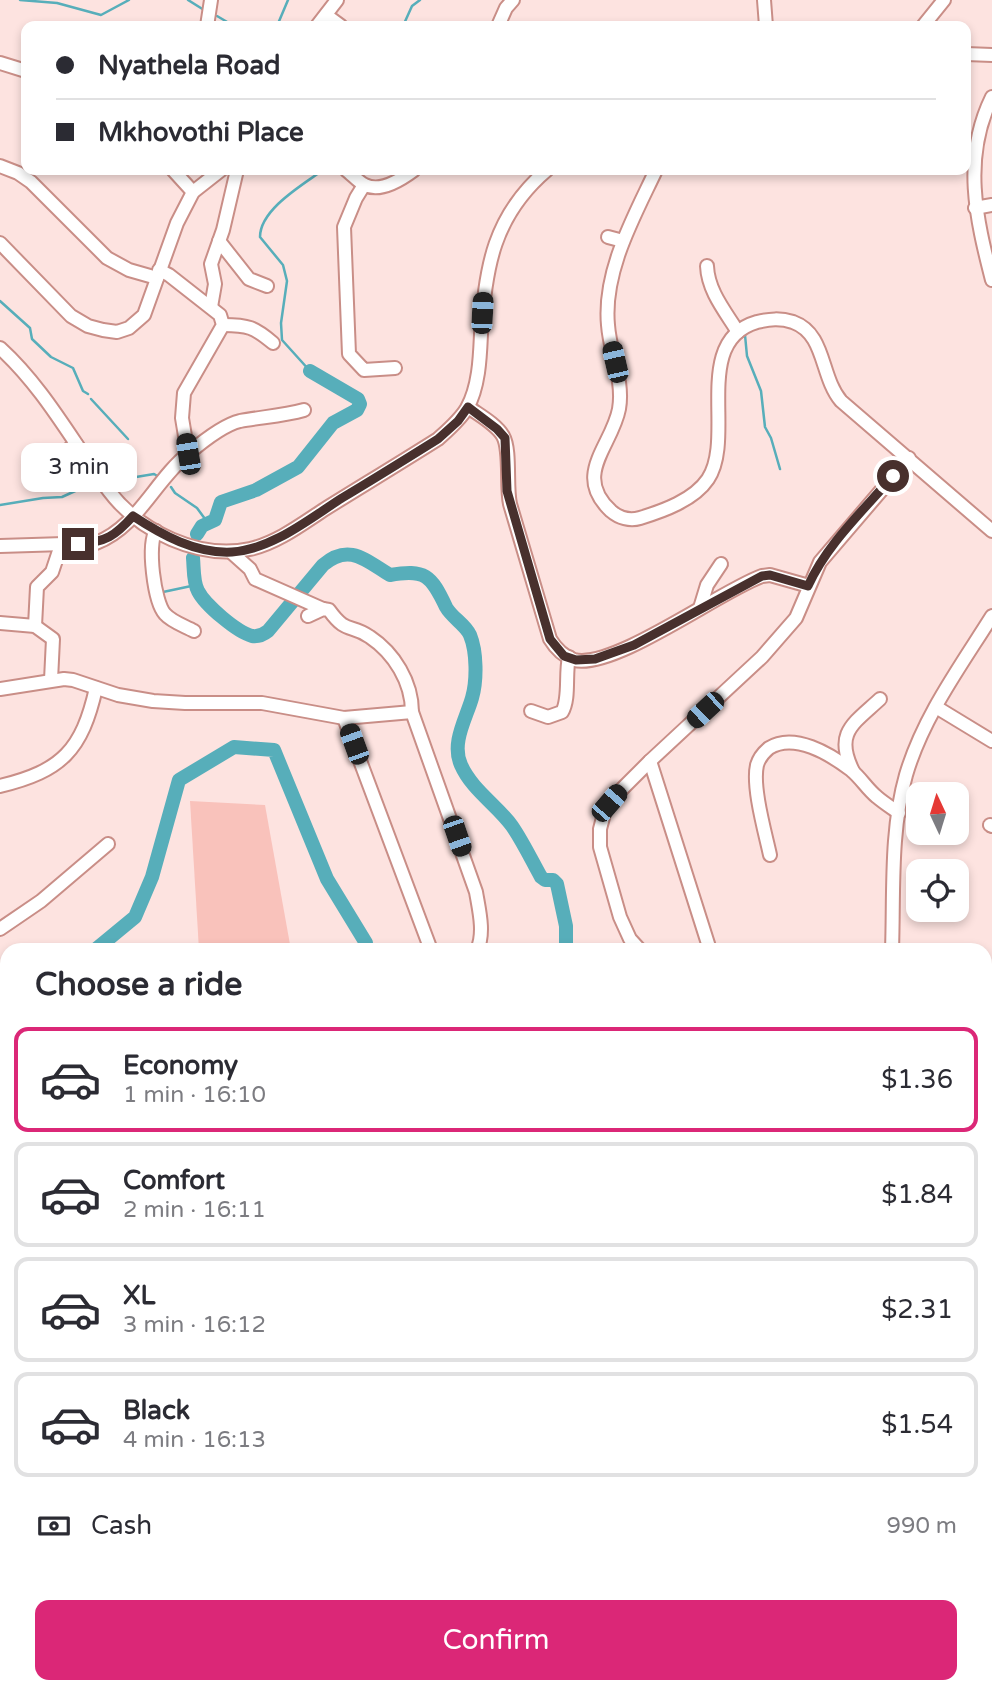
<!DOCTYPE html>
<html lang="en">
<head>
<meta charset="utf-8">
<style>
	body { margin:0; font-family:"Varela Round",sans-serif; background:#f7f7f7; color:#2b2b33; height:100vh; display:flex; flex-direction:column; font-size:26px; white-space:nowrap }
	* { box-sizing:border-box; margin:0 }
	p { font-size:23px; color:#7c7c81 }
	.icon { flex:none; width:38px; height:38px; fill:none; stroke:currentColor; stroke-width:2; stroke-linecap:round; stroke-linejoin:round }
	.map { position:relative; flex:1; overflow:hidden }
	.panel { position:absolute; left:0px; top:943px; width:992px; height:751px; display:flex; flex-direction:column; background:#fff; border-radius:21px 21px 0 0; box-shadow:0 4px 10px #0003 }
	.panel>* { flex:none }
	.hud { position:absolute; left:21px; top:21px; width:950px; height:154px; border-radius:14px; box-shadow:0 4px 10px #0003; display:grid; align-content:center; height:154px; padding:0 35px; background:#fff }
	.needle { width:46px; rotate:356deg }
	.buttons { position:absolute; left:906px; top:782px; display:grid; gap:14px }
	.buttons a { display:grid; place-items:center; width:63px; height:63px; border-radius:14px; background:#fff; box-shadow:0 4px 10px #0003; font-size:35px }
	.end { position:absolute; width:32px; height:32px; margin:-16px; border:9px solid #48302d; background:#fff; box-shadow:0 0 0 4px #fff }
	.from { border-radius:50% }
	.bubble { position:absolute; height:49px; border-radius:14px; background:#fff; box-shadow:0 4px 10px #0003; font-size:23px; font-weight:600; line-height:49px; text-align:center }
	.car { position:absolute; width:21px; height:42px; margin:-21px -10px; border-radius:9px; box-shadow:0 0 5px 2px #0007; background:linear-gradient(#222 24%,#8ab4d8 0 40%,#222 0 76%,#8ab4d8 0 86%,#222 0) }
	.hud b { display:flex; align-items:center; gap:24px; height:66px; font-size:26px }
	.hud b+b { border-top:2px solid #e1e1e2 }
	.hud i { width:18px; height:18px; background:#2b2b33 }
	ul { padding:0; list-style:none }
	li { display:flex; align-items:center; gap:21px; height:105px; margin:0 14px 10px; padding:0 21px; border:4px solid #e1e1e2; border-radius:14px }
	li div { flex:1 }
	li b { display:block; font-size:26px }
	li em { font-style:normal; font-weight:600 }
	li.active { border-color:#db2777 }
	li>.icon { width:63px; height:63px; stroke-width:1.5 }
	h2 { padding:0 35px; font-size:32px; line-height:84px }
	.pay { display:flex; align-items:center; gap:18px; height:77px; padding:0 35px; font-size:26px }
	.pay p { margin-inline-start:auto }
	.button { display:flex; gap:14px; margin-top:auto; padding:14px 35px }
	.button a { flex:1; height:80px; border-radius:14px; background:#db2777; color:#fff; font-size:28px; font-weight:600; line-height:80px; text-align:center }
	.map>svg:first-child { display:block }
	.green { fill:#f9c2bb }
	.lines { fill:none; stroke-linecap:round; stroke-linejoin:round }
	.stream { stroke:#57aeba; stroke-width:2.5 }
	.river { stroke:#57aeba; stroke-width:14 }
	.minor-casing { stroke:#c98e87; stroke-width:16 }
	.minor { stroke:#fff; stroke-width:12 }
	.route { stroke:#48302d; stroke-width:9 }
</style>
</head>
<body>
<div class="map">
<svg width="992" height="1693" viewBox="0 0 992 1693">
	<rect width="100%" height="100%" fill="#fde3e0"/>
	<path class="green" d="M190 801 265 805 291 950H199Z"/>
	<g class="lines">
		<g class="stream">
			<path d="M20 0 57 3 101 15 129 0"/>
			<path d="M188 0 204 10"/>
			<path d="M217 16 234 26"/>
			<path d="M277 26 288 0"/>
			<path d="M403 26 412 6 420 0"/>
			<path d="M0 301 30 328 32 339 51 357 73 368 83 391 88 394"/>
			<path d="M745 335 747 356 761 391 765 427 771 438 780 469"/>
			<path d="M310 371 282 340 281 323 287 281 283 265 260 237C260 209 304 184 323 170"/>
			<path d="M91 399 128 439"/>
			<path d="M112 475 136 477 154 474 159 477"/>
			<path d="M171 487 175 493 197 508 208 523"/>
			<path d="M0 505 43 498 62 497 95 482"/>
			<path d="M163 592 196 585"/>
			<path d="M0 1543 7 1542"/>
			<path d="M671 1693 678 1687"/>
		</g>
		<g class="river">
			<path d="M197 534 202 526 215 520 221 502 256 490 298 467 333 423 357 410 360 404 358 399 310 371"/>
			<path d="M193 558C194 568 193 582 198 591 205 605 237 632 252 636 259 637 263 635 268 631L323 565C349 543 365 560 390 575 425 569 431 575 446 607 452 618 465 624 470 635 477 652 477 681 472 698 466 719 451 743 461 765 472 790 497 805 512 826 523 842 532 861 541 877L545 880H553L557 884 566 926V950"/>
			<path d="M95 950 135 917 152 877 179 780 234 747 274 750 327 879 366 943 365 950"/>
			<path d="M0 1065 7 1063"/>
			<path d="M985 1369 992 1363"/>
			<path d="M985 1442 992 1444"/>
		</g>
		<defs>
			<g id="minor">
				<path d="M764 0 766 26"/>
				<path d="M326 15 341 26"/>
				<path d="M207 26 211 0"/>
				<path d="M317 26 337 0"/>
				<path d="M498 26 506 8 513 0"/>
				<path d="M923 26 944 0"/>
				<path d="M966 54 992 55"/>
				<path d="M0 63 26 71"/>
				<path d="M992 97C962 158 976 218 992 280"/>
				<path d="M0 166 18 173 31 182 107 258 129 270 157 278"/>
				<path d="M173 170 193 192"/>
				<path d="M346 170C352 174 358 182 365 185 381 193 402 179 414 170"/>
				<path d="M656 170C634 217 603 271 608 325 610 354 624 380 619 409 612 446 572 475 611 511 619 518 630 521 640 518 663 511 694 500 708 479 736 437 691 341 757 322 770 319 780 318 793 322 826 334 820 376 841 401L992 531"/>
				<path d="M364 185 356 198 344 227 349 354 364 370 395 368"/>
				<path d="M975 208 992 205"/>
				<path d="M608 237 623 241"/>
				<path d="M219 241 249 279 267 286"/>
				<path d="M0 243 71 316 88 326 103 330 117 332 129 328 144 315 177 223 193 192 221 170"/>
				<path d="M707 266C708 291 725 311 738 332"/>
				<path d="M159 270 169 275 220 315 223 325 184 393 182 418 188 454"/>
				<path d="M211 307 215 284 211 264 223 230 237 170"/>
				<path d="M223 325C248 325 254 327 273 343"/>
				<path d="M0 348C45 389 73 443 109 491 140 532 199 560 250 549 277 543 302 524 325 509 362 486 400 463 438 439 448 430 460 420 467 408 479 387 480 357 481 334 485 267 494 215 547 170"/>
				<path d="M468 407C479 415 496 424 503 436 511 450 506 486 510 504L550 639C556 649 563 656 574 660 614 670 720 591 762 576L770 575 809 586"/>
				<path d="M42 469 76 444"/>
				<path d="M156 531C147 544 154 602 165 614 172 622 185 626 194 631"/>
				<path d="M0 546 96 543C138 527 155 480 189 453 202 442 223 425 240 421 261 417 283 416 304 410"/>
				<path d="M231 552 250 569 255 579 323 609"/>
				<path d="M700 608 707 585 721 564"/>
				<path d="M308 616 323 609 329 610C347 635 350 623 370 637 394 653 412 682 412 712L476 892C479 910 485 933 477 950"/>
				<path d="M0 623 35 626 53 639 51 680"/>
				<path d="M35 626 37 587 52 572 61 545"/>
				<path d="M0 689 64 679 73 680 118 695 153 701 185 703H262L344 718 412 712"/>
				<path d="M936 707 992 741"/>
				<path d="M531 711 548 717 562 712C570 699 565 674 569 657"/>
				<path d="M344 718 431 950"/>
				<path d="M650 761 710 950"/>
				<path d="M853 771C834 733 853 724 880 699"/>
				<path d="M0 786C62 771 82 750 96 688"/>
				<path d="M990 825 992 826"/>
				<path d="M770 855C765 832 752 787 757 765 759 758 763 753 769 748 794 732 830 754 851 770 861 778 867 789 877 797 884 803 892 808 899 813"/>
				<path d="M0 929 41 901 108 844"/>
				<path d="M640 950 630 939 620 917 600 847V829L605 810 620 791 650 761 762 657 796 618 820 562 909 458"/>
				<path d="M892 950C894 893 890 831 906 775 923 717 960 667 992 616"/>
				<path d="M0 1182 7 1184"/>
				<path d="M0 1249 7 1255"/>
				<path d="M985 1325 992 1331"/>
				<path d="M0 1327 7 1325"/>
				<path d="M985 1393 992 1399"/>
				<path d="M0 1394H7"/>
				<path d="M0 1483 7 1477"/>
				<path d="M985 1588 992 1592"/>
				<path d="M985 1598 992 1603"/>
				<path d="M0 1602 7 1609"/>
				<path d="M0 1631 7 1626"/>
				<path d="M985 1665 992 1657"/>
				<path d="M827 1687 834 1693"/>
				<path d="M166 1693 170 1687"/>
				<path d="M246 1693 255 1687"/>
				<path d="M384 1693 393 1687"/>
				<path d="M460 1693 461 1687"/>
				<path d="M531 1693V1687"/>
				<path d="M640 1693 644 1687"/>
				<path d="M731 1693 736 1687"/>
				<path d="M908 1693 913 1687"/>
				<path d="M964 1693 968 1687"/>
			</g>
		</defs>
		<use href="#minor" class="minor-casing"/>
		<use href="#minor" class="minor"/>
	</g>
	<g class="lines">
		<path class="route" d="M78 544C106 542 115 536 133 516 162 535 196 554 232 552 273 549 309 519 342 498 374 479 406 459 438 439L458 421 468 407 497 429 505 438 507 491 550 639 564 656 576 660 595 659 634 645 762 576 770 575 808 586C827 544 863 511 893 476"/>
	</g>
</svg>
<div class="buttons">
<a><svg class="needle" viewBox="-14 -14 28 28"><path d="M0-13l5 13h-10z" fill="#e53935"/><path d="M0 13l5-13h-10z" fill="#7c7c81"/></svg></a>
<a><svg class="icon" aria-label="locate" viewBox="0 0 24 24"><circle cx="12" cy="12" r="6"/><path d="M12 2v4M12 18v4M2 12h4M18 12h4"/></svg></a>
</div>
<i class="end from" style="left:893px;top:476px"></i>
<i class="end" style="left:78px;top:544px"></i>
<div class="bubble" style="left:21px;top:443px;width:116px">3 min</div>
<i class="car" style="left:482px;top:313px;rotate:3deg"></i>
<i class="car" style="left:615px;top:362px;rotate:347deg"></i>
<i class="car" style="left:188px;top:454px;rotate:351deg"></i>
<i class="car" style="left:705px;top:710px;rotate:227deg"></i>
<i class="car" style="left:354px;top:744px;rotate:340deg"></i>
<i class="car" style="left:609px;top:803px;rotate:41deg"></i>
<i class="car" style="left:457px;top:836px;rotate:161deg"></i>
<div class="hud">
<b><i class="from"></i>Nyathela Road</b>
<b><i></i>Mkhovothi Place</b>
</div>
<section class="panel">
<h2>Choose a ride</h2>
<ul>
<li class="active"><svg class="icon" aria-label="car" viewBox="0 0 24 24"><path d="M5 17H2v-5l4-1 3-4h7l3 4 3 1v5h-3M9 17h6M6 11h13"/><circle cx="7" cy="17" r="2"/><circle cx="17" cy="17" r="2"/></svg><div><b>Economy</b><p>1 min · 16:10</p></div><em>$1.36</em></li>
<li><svg class="icon" aria-label="car" viewBox="0 0 24 24"><path d="M5 17H2v-5l4-1 3-4h7l3 4 3 1v5h-3M9 17h6M6 11h13"/><circle cx="7" cy="17" r="2"/><circle cx="17" cy="17" r="2"/></svg><div><b>Comfort</b><p>2 min · 16:11</p></div><em>$1.84</em></li>
<li><svg class="icon" aria-label="car" viewBox="0 0 24 24"><path d="M5 17H2v-5l4-1 3-4h7l3 4 3 1v5h-3M9 17h6M6 11h13"/><circle cx="7" cy="17" r="2"/><circle cx="17" cy="17" r="2"/></svg><div><b>XL</b><p>3 min · 16:12</p></div><em>$2.31</em></li>
<li><svg class="icon" aria-label="car" viewBox="0 0 24 24"><path d="M5 17H2v-5l4-1 3-4h7l3 4 3 1v5h-3M9 17h6M6 11h13"/><circle cx="7" cy="17" r="2"/><circle cx="17" cy="17" r="2"/></svg><div><b>Black</b><p>4 min · 16:13</p></div><em>$1.54</em></li>
</ul>
<div class="pay"><svg class="icon" aria-label="cash" viewBox="0 0 24 24"><path d="M3 7h18v10H3z"/><circle cx="12" cy="12" r="2"/></svg>Cash<p>990 m</p></div>
<div class="button"><a>Confirm</a></div>
</section>
</div>
</body>
</html>
